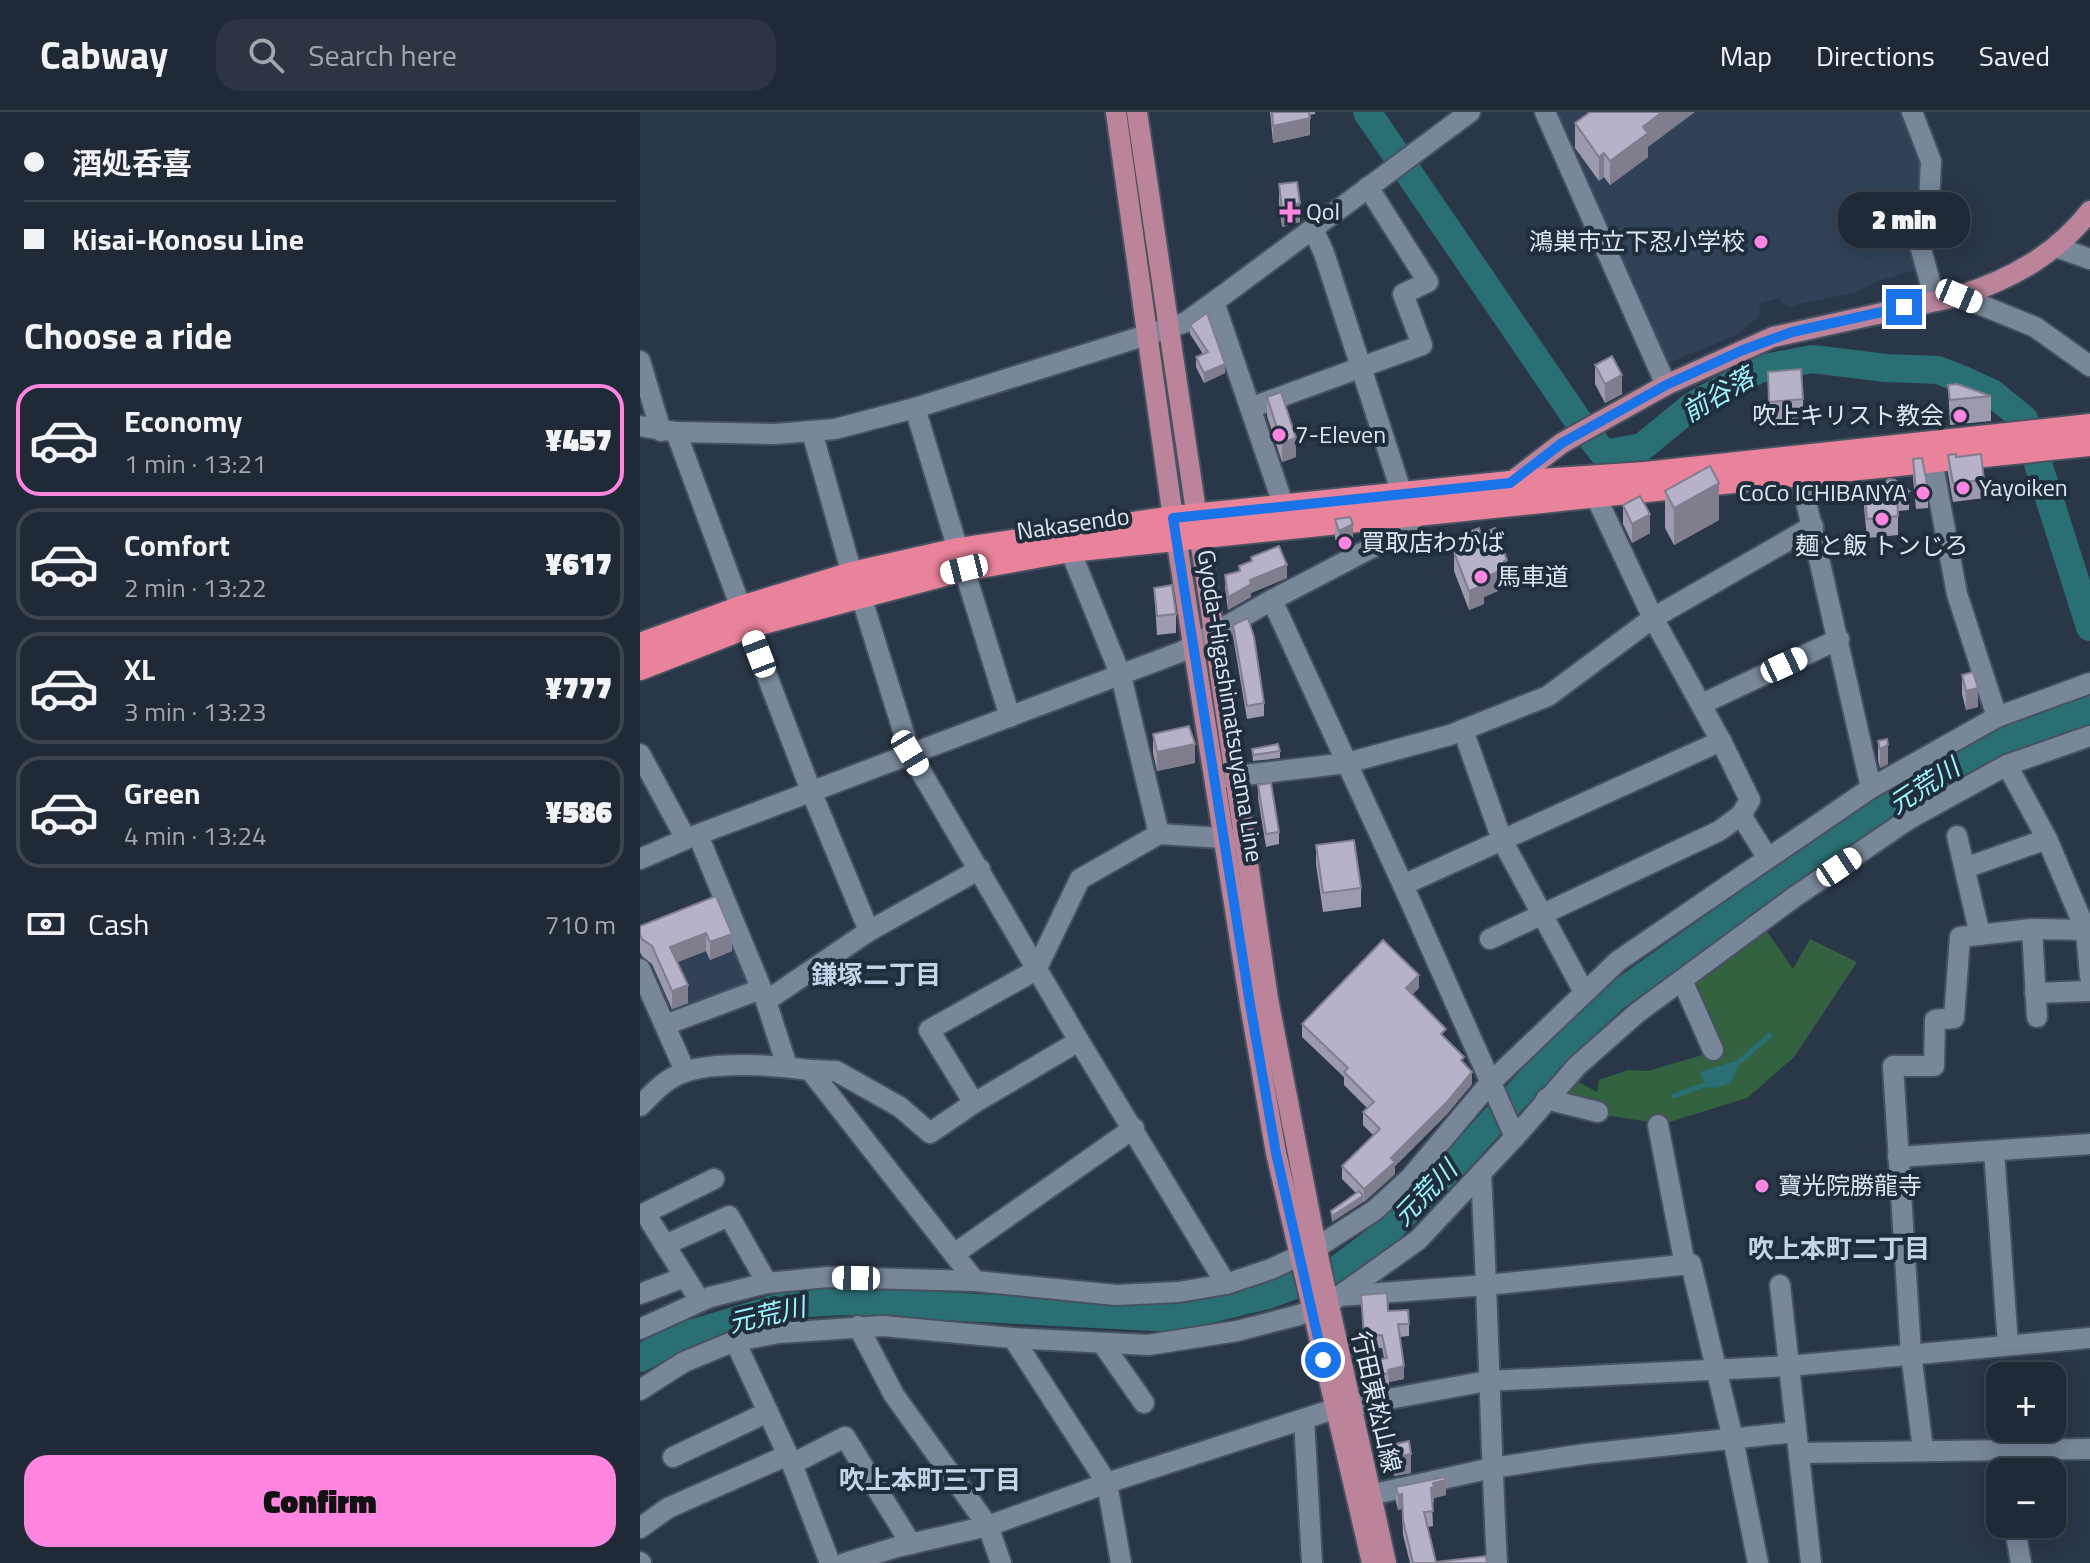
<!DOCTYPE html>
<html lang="en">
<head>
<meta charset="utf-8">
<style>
	body { margin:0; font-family:"Titillium Web","Noto Sans JP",sans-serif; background:#2d3542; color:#f1f3f6; height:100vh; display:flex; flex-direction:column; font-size:30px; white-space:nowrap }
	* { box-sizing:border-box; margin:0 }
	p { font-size:26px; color:#a2a6ad }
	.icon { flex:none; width:44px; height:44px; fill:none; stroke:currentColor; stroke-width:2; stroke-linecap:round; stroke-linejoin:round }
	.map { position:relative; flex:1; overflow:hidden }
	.details { display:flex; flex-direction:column; background:#202936; width:640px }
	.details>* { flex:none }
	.guide { display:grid; align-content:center; height:176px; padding:0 24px; background:#202936 }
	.fabs { position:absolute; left:1346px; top:1250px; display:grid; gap:16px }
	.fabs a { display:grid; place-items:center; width:80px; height:80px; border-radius:16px; background:#202936; box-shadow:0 4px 20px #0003,0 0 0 2px #3d4551; font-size:40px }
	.end { position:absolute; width:36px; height:36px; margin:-18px; border:10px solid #1a73e8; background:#fff; box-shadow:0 0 0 4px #fff }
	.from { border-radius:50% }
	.bubble { position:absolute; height:56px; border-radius:24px; background:#202936; box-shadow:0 4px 20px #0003,0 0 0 2px #3d4551; font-size:26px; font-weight:800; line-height:56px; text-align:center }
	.car { position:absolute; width:24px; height:48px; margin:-24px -12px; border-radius:10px; box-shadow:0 0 6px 2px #0007; background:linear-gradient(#fff 24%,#345 0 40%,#fff 0 76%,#345 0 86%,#fff 0) }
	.guide b { display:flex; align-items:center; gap:28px; height:76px; font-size:30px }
	.guide b+b { border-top:2px solid #3d4551 }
	.guide i { width:20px; height:20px; background:#f1f3f6 }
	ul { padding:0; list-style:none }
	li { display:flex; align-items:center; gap:24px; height:112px; margin:0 16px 12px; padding:0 8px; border:4px solid #3d4551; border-radius:24px }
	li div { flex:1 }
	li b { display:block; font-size:30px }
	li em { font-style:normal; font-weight:800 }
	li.selected { border-color:#fe85e0 }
	li>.icon { width:72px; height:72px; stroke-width:1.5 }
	h2 { padding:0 24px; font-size:36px; line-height:96px }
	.pay { display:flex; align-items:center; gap:20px; height:88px; padding:0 24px; font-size:30px }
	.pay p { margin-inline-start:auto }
	.primary-button { display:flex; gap:16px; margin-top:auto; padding:16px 24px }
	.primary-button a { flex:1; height:92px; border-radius:24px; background:#fe85e0; color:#111; font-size:32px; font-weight:800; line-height:92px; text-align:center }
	header { display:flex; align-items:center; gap:48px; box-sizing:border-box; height:112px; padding:0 40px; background:#202936; border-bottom:2px solid #3d4551 }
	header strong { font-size:38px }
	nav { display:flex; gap:44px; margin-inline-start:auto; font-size:28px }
	.search { width:560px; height:72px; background:#2d3542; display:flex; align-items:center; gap:20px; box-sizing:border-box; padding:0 28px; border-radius:24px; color:#a2a6ad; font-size:30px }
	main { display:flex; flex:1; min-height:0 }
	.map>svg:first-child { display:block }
	.built { fill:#314258 }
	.green { fill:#32623f }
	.water { fill:#2a6f74 }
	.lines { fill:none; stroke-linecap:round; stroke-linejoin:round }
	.stream { stroke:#2a6f74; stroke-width:5 }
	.river { stroke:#2a6f74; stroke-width:28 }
	.minor-casing { stroke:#475260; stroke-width:24 }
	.major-casing { stroke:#475260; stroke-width:24 }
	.highway-casing { stroke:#475260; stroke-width:28 }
	.minor { stroke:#78879a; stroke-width:20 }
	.major { stroke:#bc849b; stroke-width:20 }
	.highway { stroke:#e9829b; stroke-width:24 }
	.wall { fill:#9d99ae }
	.shaded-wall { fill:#807d8d }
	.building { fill:#b7b2ca; stroke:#807d8d; stroke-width:2 }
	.route { stroke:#1a73e8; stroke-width:10 }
	.poi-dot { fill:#fe85e0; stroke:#202d3d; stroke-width:3 }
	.labels { text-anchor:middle; stroke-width:8; stroke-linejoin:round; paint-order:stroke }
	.poi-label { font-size:24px; fill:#dee7f1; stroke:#202d3d; text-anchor:start }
	.street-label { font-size:24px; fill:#dee7f1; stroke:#202d3d }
	.water-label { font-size:26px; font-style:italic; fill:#9cf5fc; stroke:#202d3d }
	.neighbourhood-label { font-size:26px; font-weight:bold; fill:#c3d4e9; stroke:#202d3d }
</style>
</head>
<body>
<header>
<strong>Cabway</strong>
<div class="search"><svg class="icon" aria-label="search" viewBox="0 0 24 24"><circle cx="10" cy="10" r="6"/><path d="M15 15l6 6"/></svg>Search here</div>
<nav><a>Map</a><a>Directions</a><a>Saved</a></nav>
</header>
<main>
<section class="details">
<div class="guide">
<b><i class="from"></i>酒処呑喜</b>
<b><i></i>Kisai-Konosu Line</b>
</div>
<h2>Choose a ride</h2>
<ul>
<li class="selected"><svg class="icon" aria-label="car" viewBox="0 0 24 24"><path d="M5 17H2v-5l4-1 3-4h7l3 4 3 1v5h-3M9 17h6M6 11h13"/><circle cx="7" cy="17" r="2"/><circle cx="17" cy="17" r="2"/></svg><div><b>Economy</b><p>1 min · 13:21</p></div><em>¥457</em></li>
<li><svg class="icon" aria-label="car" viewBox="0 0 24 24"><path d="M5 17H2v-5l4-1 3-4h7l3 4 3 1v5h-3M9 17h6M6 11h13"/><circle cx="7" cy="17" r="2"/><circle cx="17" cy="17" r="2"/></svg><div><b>Comfort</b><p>2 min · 13:22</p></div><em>¥617</em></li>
<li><svg class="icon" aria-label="car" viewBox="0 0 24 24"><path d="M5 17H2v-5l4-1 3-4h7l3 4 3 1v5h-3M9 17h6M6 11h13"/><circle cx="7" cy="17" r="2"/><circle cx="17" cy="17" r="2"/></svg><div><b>XL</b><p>3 min · 13:23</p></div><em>¥777</em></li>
<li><svg class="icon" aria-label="car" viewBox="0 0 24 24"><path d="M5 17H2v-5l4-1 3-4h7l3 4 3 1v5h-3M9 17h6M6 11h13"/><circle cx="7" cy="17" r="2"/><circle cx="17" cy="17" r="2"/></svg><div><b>Green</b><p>4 min · 13:24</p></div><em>¥586</em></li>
</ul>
<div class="pay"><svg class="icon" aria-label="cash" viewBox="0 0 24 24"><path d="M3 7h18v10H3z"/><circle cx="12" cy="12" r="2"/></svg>Cash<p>710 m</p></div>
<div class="primary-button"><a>Confirm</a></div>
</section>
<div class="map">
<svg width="1450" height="1451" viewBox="0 0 1450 1451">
	<rect width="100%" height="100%" fill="#2a3748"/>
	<g class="built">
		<path d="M913 0H1266L1285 49 1281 156 1239 169 1214 181 1162 191 1150 196 1142 192 1140 186 1120 191 1119 205 1094 224 1029 251 1025 243 1021 245Z"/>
		<path d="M80 794 115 875 26 909 0 843V825Z"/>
	</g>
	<path class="green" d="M1124 815 1153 857 1170 827 1217 850 1154 945 1107 986 1023 1012 907 994 929 965 957 980 959 968 988 958 1008 959 1069 941 1049 872Z"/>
	<path class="water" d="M1099 948 1100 951 1090 971 1076 976 1066 975 1060 960Z"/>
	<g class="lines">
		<g class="stream">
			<path d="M1072 830 1209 736"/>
			<path d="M1100 949 1130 923"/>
			<path d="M921 951 984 892 1064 835"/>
			<path d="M1034 984 1064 973"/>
		</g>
		<g class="river">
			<path d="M727 0 939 310 964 342 1002 335 1052 294 1119 257 1172 247 1246 256 1298 258 1321 267 1352 281 1384 307 1450 515"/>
			<path d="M0 1246 38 1226 150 1192 204 1189 533 1206 628 1183 698 1157 746 1121 814 1052 928 927 965 892 1202 724 1306 657 1355 631 1450 597"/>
		</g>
		<defs>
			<g id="minor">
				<path d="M905 0 1026 273"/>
				<path d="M1272 0 1291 49 1289 93 1273 108 1295 188"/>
				<path d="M673 117 684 141 762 382"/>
				<path d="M1416 135 1450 147"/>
				<path d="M1319 184 1395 215 1450 254"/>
				<path d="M574 190 644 395"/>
				<path d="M0 249 21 319"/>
				<path d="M275 296 318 438"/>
				<path d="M610 296 782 233 763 182 788 170 728 75"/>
				<path d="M0 314 36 320 135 322 195 317 275 296 529 216 546 210 574 190 830 0"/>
				<path d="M36 320 101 496"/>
				<path d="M172 320 212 462"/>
				<path d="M1292 348 1317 482 1357 605"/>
				<path d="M1160 363 1231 676"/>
				<path d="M956 385 1013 506 1081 629 1110 688 1101 703 1127 745"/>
				<path d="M430 438 481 564 519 722"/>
				<path d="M324 457 370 605"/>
				<path d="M221 484 270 641 439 929 586 1172"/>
				<path d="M632 488 763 773 875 1025"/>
				<path d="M108 514 171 679 229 819"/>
				<path d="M1062 592 1199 527"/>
				<path d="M823 618 862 728 944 880"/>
				<path d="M0 642 46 727"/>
				<path d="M1367 653 1407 727 1446 819 1450 865"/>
				<path d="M580 666 707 651 810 623 908 584 1013 506 1173 414"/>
				<path d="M58 723 124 883 147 954"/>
				<path d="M1317 724 1340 823"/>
				<path d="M0 747 46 727 543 539 632 488 762 420 778 402"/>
				<path d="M1325 756 1407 727"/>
				<path d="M763 773 1081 629"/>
				<path d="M1392 817 1397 905"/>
				<path d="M850 827 1079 719 1101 703"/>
				<path d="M0 857 45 959"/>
				<path d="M1042 868 1073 938"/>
				<path d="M1395 881 1450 879"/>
				<path d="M126 889 229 819 340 757"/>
				<path d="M25 913 121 877"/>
				<path d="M170 958 196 959 260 995 290 1021 334 991 439 929"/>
				<path d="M906 987 958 1000"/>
				<path d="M334 991 289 918 396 858 440 767 519 722 599 727"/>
				<path d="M0 994C13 981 26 966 45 960 76 949 137 953 170 958L335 1169"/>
				<path d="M1018 1013 1045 1153"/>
				<path d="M1354 1039 1368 1233"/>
				<path d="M1258 1045 1450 1032"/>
				<path d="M841 1061C848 1191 850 1321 857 1451"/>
				<path d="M25 1133 89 1104 127 1171"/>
				<path d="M314 1142 494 1016"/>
				<path d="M1140 1173 1171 1451"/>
				<path d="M0 1182 45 1165"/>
				<path d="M700 1184 847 1173 1051 1152 1093 1327 1118 1451"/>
				<path d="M60 1189 5 1101 74 1067"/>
				<path d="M218 1214 254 1283 348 1414 361 1451"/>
				<path d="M0 1217 70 1185 127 1171 188 1165 335 1169 476 1183 539 1180 586 1172 631 1157 676 1136 735 1098 771 1065 850 971 978 849 1231 676 1357 605 1450 571"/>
				<path d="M373 1226 467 1371 481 1451"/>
				<path d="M95 1229 152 1352 190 1451"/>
				<path d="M462 1231 504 1291"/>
				<path d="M0 1278 44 1250 95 1229 139 1221 243 1214 373 1226 508 1233 597 1219 659 1203 688 1192 778 1128 875 1025 937 954 997 901 1153 786 1269 707 1367 653 1450 624"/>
				<path d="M664 1307 672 1451"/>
				<path d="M1283 1338 1271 1241 1253 954H1294L1295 908 1314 906 1320 825 1392 817 1450 818"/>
				<path d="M1159 1341 1450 1337"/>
				<path d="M33 1345 128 1300"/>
				<path d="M152 1352 205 1325 271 1432"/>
				<path d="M730 1383 852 1356 945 1342 1156 1320"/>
				<path d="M1374 1412 1381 1451"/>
				<path d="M0 1416 28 1396 148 1343"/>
				<path d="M0 1450 1 1451"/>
				<path d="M205 1451 257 1435 348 1414 467 1371 694 1297 847 1269 1149 1254 1450 1226"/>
			</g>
			<g id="major">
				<path d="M476 0 533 406 610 892 636 1041 732 1451"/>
				<path d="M497 0 628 887 677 1139 746 1451"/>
				<path d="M870 371 922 331 1026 273 1133 225 1319 184C1371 167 1416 143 1450 99"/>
			</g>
			<g id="highway">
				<path d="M0 533 101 496 212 462 318 438 533 406 870 371 1005 362 1450 314"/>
				<path d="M0 556 108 514 324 457 430 438 1450 332"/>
			</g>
		</defs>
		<use href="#minor" class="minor-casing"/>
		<use href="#major" class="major-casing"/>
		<use href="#highway" class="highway-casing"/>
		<use href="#minor" class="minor"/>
		<use href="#major" class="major"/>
		<use href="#highway" class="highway"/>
	</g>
	<g class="wall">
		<path d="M630 0H675V2L670 3V23L633 31Z"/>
		<path d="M935 11 1008 35V45L970 73 964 65 959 69 935 36Z"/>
		<path d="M639 72 660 110 642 115 639 91Z"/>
		<path d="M550 213 585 261 564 271 556 255V245L563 242 550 222Z"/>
		<path d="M955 253 982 282 965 291 955 272Z"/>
		<path d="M1128 260 1163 287V306L1129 308Z"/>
		<path d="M1308 273 1351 284V309L1310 313Z"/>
		<path d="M627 285 656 345 642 350 627 304Z"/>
		<path d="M1308 343 1344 368V386L1313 390 1308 362Z"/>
		<path d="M1273 347 1288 377V396L1276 397 1273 366Z"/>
		<path d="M1224 376 1269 379V398L1258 399V423L1227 426 1224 395Z"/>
		<path d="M1025 379 1079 408 1034 433 1025 416Z"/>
		<path d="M983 393 1010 421 992 431 983 412Z"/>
		<path d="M695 407 713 431 699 438 695 426Z"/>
		<path d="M828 420 841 422 867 448V475L844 485V492L829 498 814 459V440L817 439V431L828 427Z"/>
		<path d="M611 445 647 466 611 481V485L588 498 585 476V463L599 459V454L611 450Z"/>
		<path d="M514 476 536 502V521L517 523Z"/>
		<path d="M593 513 624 591V604L607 607 593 525Z"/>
		<path d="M1322 563 1338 595 1326 598 1322 582Z"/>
		<path d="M513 622 555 651 517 659 513 641Z"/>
		<path d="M1238 629 1248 652 1240 656 1238 648Z"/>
		<path d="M612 637 640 639V646L613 649Z"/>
		<path d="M618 673 639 720V732L626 735 618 686Z"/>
		<path d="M676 733 721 776V795L683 800 676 752Z"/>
		<path d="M76 784 92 839 70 848 66 839 37 850 48 891 32 897 12 852 2 844 0 840V814Z"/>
		<path d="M779 876 772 882 824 952 832 972 807 1002 755 1054V1062L724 1090 723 1089V1090L692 1110 691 1099 716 1081 702 1067V1054L733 1023 723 1013V1000L727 996 704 973V965L662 925V912Z"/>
		<path d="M721 1183 769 1212V1224L760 1225 764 1267 749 1270V1274L729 1277 726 1263V1250L744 1246 742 1236 724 1237Z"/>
		<path d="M751 1333 771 1361 754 1364 751 1352Z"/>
		<path d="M756 1375 806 1383 794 1386V1390L792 1391 793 1414 788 1415 796 1450 847 1451H770L763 1423 762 1397 758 1398 756 1390Z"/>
	</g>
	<g class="shaded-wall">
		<path d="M1022 0H1055L1008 35V45L970 73V49L1003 15Z"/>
		<path d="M670 6V23L633 31V14Z"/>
		<path d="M964 41V65L959 69V45Z"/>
		<path d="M660 91V110L642 115V96Z"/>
		<path d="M585 252V261L564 271V261Z"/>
		<path d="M982 263V282L965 291V272Z"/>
		<path d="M656 326V345L642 350V331Z"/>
		<path d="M1079 371V408L1034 433V396Z"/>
		<path d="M1010 402V421L992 431V412Z"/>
		<path d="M713 412V431L699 438V419Z"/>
		<path d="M867 448V475L844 485V492L829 498V479L841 467Z"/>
		<path d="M647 453V466L611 481V485L588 498V485L610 468Z"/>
		<path d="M1338 576V595L1326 598V579Z"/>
		<path d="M555 632V651L517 659V640Z"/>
		<path d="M1248 633V652L1240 656V637Z"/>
		<path d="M66 821V839L30 853V835Z"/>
		<path d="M92 822V839L70 848V830Z"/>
		<path d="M779 863V876L766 889V876Z"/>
		<path d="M48 873V891L32 897V879Z"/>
		<path d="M832 960V972L807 1002 755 1054V1062L724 1090V1077L751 1046Z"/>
		<path d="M723 1084V1090L692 1110V1104Z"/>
		<path d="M764 1254V1267L749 1270 748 1258Z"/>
		<path d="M771 1342V1361L754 1364V1345Z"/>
		<path d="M806 1368V1383L794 1386V1390L791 1391V1376L793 1371Z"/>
		<path d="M762 1382V1397L758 1398V1383Z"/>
	</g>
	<g class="building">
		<path d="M632 0H669L670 6 633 14Z"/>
		<path d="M950 0H1022L1003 15 1008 21 970 49 964 41 959 45 935 11Z"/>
		<path d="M657 70 660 91 642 96 639 72Z"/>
		<path d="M567 201 585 252 564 261 556 245 568 240 550 213Z"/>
		<path d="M972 244 982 263 965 272 955 253Z"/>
		<path d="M1161 257 1163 287 1129 290 1128 260Z"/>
		<path d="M1317 272 1351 284 1310 288 1308 273Z"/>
		<path d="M641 280 656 326 642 331 627 285Z"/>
		<path d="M1316 342V345L1341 342 1344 368 1313 371 1308 343Z"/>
		<path d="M1282 346 1288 377 1276 378 1273 347Z"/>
		<path d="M1070 354 1079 371 1034 396 1025 379Z"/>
		<path d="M1249 367 1255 368 1269 379 1257 380 1258 404 1227 407 1224 376 1243 372Z"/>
		<path d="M1000 384 1010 402 992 412 983 393Z"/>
		<path d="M710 405 713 412 699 419 695 407Z"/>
		<path d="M839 416 841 422 855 416 867 448 864 449 867 456 841 467 844 473 829 479 814 440 820 438 817 431 830 426 828 420Z"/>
		<path d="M639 434 647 453 610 468 611 472 588 485 585 463 600 459 599 454 612 449 611 445Z"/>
		<path d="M532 473 536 502 517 504 514 476Z"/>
		<path d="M608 506 614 525 624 591 607 594 593 513Z"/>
		<path d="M1333 560 1338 576 1326 579 1322 563Z"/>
		<path d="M549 614 555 632 517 640 513 622Z"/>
		<path d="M1247 627 1248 633 1240 637 1238 629Z"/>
		<path d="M638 632 640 639 613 643 612 637Z"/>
		<path d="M631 671 639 720 626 722 618 673Z"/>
		<path d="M714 728 721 776 683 781 676 733Z"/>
		<path d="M76 784 92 822 70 830 66 821 30 835 48 873 32 879 12 834 2 827 0 822V814Z"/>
		<path d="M743 828 779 863 766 876 806 917 801 922 824 945 821 948 832 960 807 990 751 1046 755 1050 724 1077 702 1054 740 1017 723 1000 734 990 704 960 708 956 662 912Z"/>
		<path d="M719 1079 723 1084 692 1104 691 1099Z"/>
		<path d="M747 1181 748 1199 768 1198 769 1212H758L764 1254 748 1258 749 1261 729 1265 726 1250 747 1246 742 1223 724 1224 721 1183Z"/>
		<path d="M769 1329 771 1342 754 1345 751 1333Z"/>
		<path d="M805 1365 806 1368 793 1371 794 1375 791 1376 793 1399 784 1400 796 1450 846 1444 847 1451H773L763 1408 762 1382 758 1383 756 1375Z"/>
	</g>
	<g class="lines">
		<path class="route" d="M683 1248 636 1041 610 892 533 406 870 371 922 331 1026 273 1103 238 1152 220 1264 195"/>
	</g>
	<g class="poi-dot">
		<path d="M646 88h8v8h8v8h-8v8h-8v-8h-8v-8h8z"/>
		<circle cx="1121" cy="130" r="8"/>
		<circle cx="1320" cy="304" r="8"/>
		<circle cx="639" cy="323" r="8"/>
		<circle cx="1323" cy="376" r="8"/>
		<circle cx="1283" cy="381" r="8"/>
		<circle cx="1242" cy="407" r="8"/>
		<circle cx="705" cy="431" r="8"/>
		<circle cx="841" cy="465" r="8"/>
		<circle cx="1122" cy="1074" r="8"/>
	</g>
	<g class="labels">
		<g class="poi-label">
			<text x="666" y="108">Qol</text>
			<text x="1105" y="138" text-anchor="end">鴻巣市立下忍小学校</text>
			<text x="1304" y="312" text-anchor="end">吹上キリスト教会</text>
			<text x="655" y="331">7-Eleven</text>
			<text x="1339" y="384">Yayoiken</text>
			<text x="1267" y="389" text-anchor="end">CoCo ICHIBANYA</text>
			<text x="721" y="439">買取店わかば</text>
			<text x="1242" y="442" text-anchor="middle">麺と飯 トンじろ</text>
			<text x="857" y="473">馬車道</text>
			<text x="1138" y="1082">寶光院勝龍寺</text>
		</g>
		<g class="street-label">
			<text transform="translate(433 412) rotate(-8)" y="8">Nakasendo</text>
			<text transform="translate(590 594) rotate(81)" y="8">Gyoda-Higashimatsuyama Line</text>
			<text transform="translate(736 1290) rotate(77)" y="8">行田東松山線</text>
		</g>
		<g class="water-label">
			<text transform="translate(1078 283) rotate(-31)" y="9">前谷落</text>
			<text transform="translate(1284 674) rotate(-33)" y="9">元荒川</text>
			<text transform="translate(785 1081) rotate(-46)" y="9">元荒川</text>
			<text transform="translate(127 1203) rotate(-13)" y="9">元荒川</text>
		</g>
		<g class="neighbourhood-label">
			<text x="236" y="872">鎌塚二丁目</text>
			<text x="1199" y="1146">吹上本町二丁目</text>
			<text x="290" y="1377">吹上本町三丁目</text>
		</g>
	</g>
</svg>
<div class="fabs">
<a>+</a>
<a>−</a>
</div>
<i class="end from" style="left:683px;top:1248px"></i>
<i class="end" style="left:1264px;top:195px"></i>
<div class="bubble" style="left:1198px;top:80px;width:132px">2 min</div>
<i class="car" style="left:1319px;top:184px;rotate:113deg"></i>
<i class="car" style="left:324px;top:457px;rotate:256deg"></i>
<i class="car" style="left:119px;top:542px;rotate:339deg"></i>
<i class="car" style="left:1144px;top:553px;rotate:65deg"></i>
<i class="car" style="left:270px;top:641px;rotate:149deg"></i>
<i class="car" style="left:1199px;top:755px;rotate:56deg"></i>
<i class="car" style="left:216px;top:1166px;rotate:271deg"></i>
</div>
</main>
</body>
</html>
